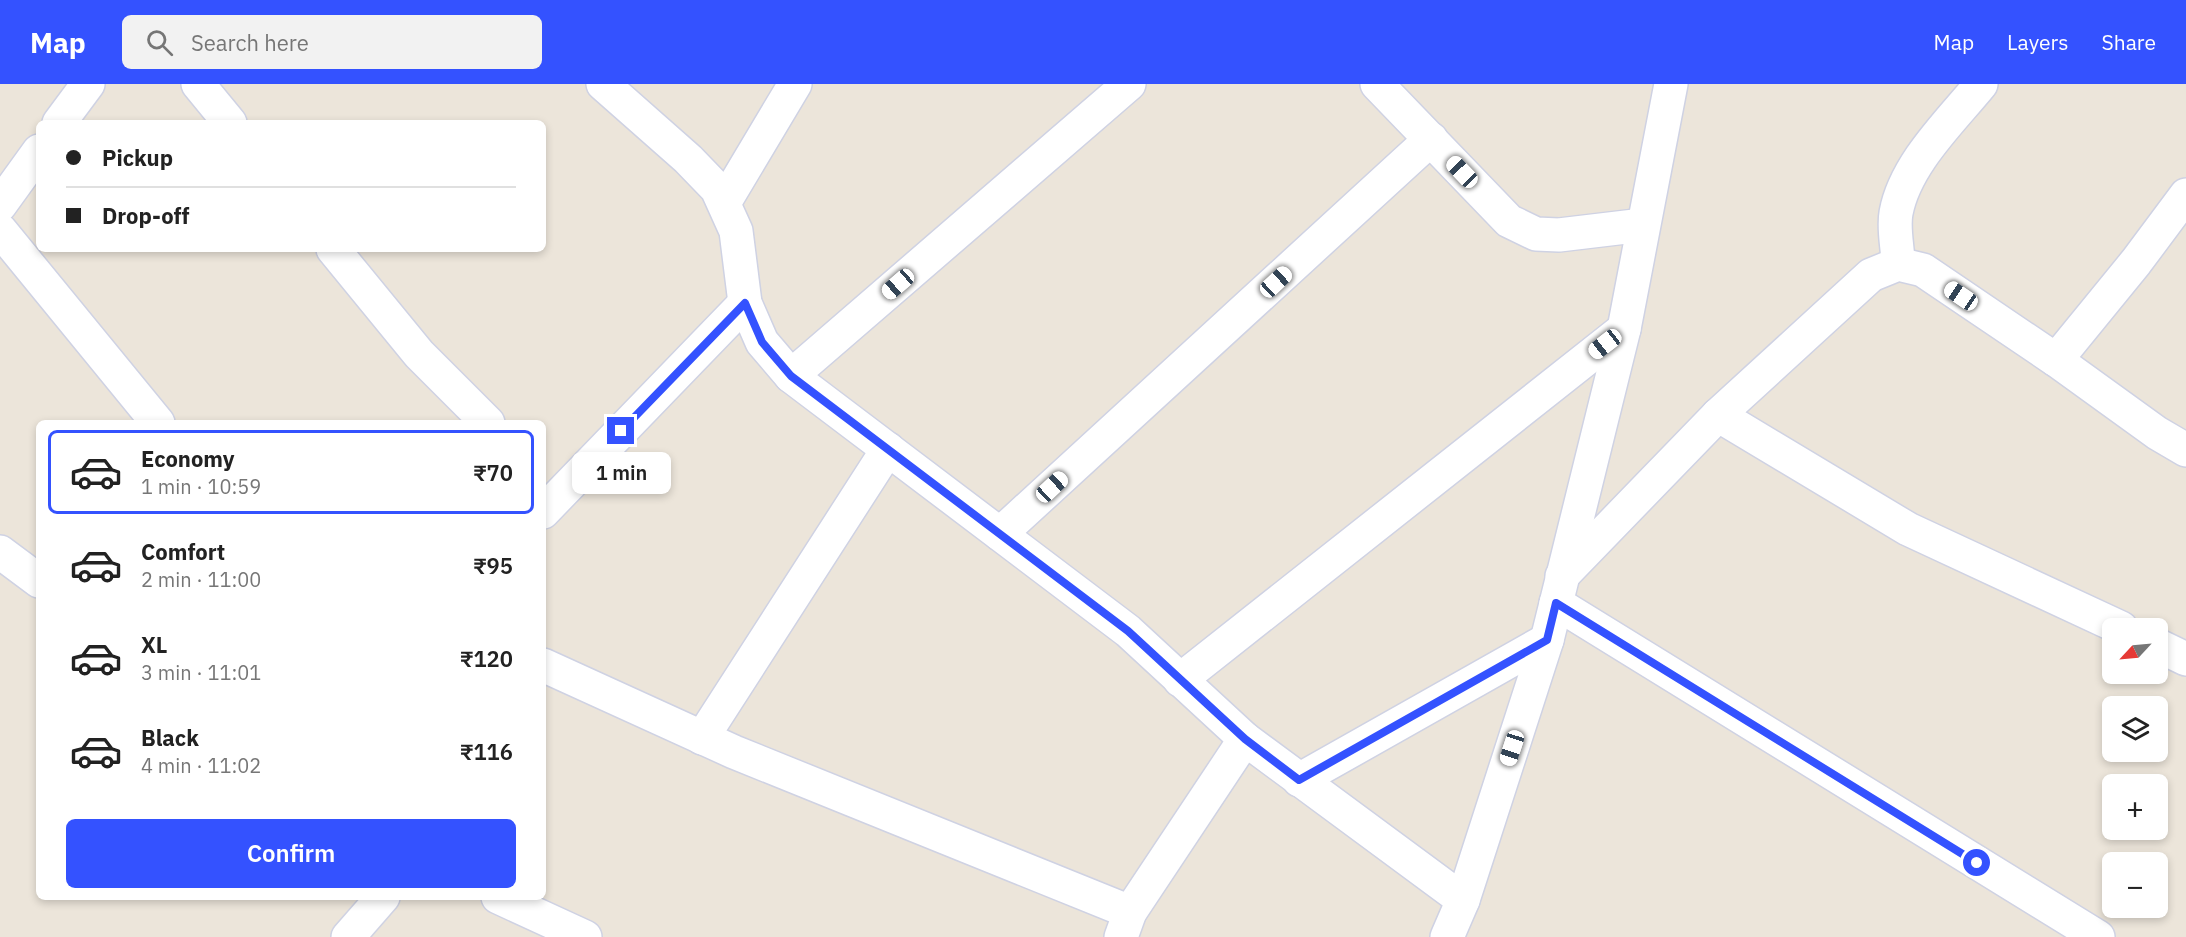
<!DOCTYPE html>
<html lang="en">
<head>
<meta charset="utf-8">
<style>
	body { margin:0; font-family:"IBM Plex Sans",sans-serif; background:#f2f2f2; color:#222; height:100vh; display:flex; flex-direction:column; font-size:22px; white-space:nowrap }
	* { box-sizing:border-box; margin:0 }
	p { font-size:20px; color:#767676 }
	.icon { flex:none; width:33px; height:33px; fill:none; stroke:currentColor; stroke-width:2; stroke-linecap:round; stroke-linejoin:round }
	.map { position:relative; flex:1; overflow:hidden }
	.details { position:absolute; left:36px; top:336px; width:510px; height:480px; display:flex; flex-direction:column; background:#fff; border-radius:9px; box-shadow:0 3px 9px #0003 }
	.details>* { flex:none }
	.guide { position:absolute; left:36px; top:36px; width:510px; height:132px; border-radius:9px; box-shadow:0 3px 9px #0003; display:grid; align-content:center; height:132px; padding:0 30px; background:#fff }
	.needle { width:39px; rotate:244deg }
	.buttons { position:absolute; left:2102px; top:534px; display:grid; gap:12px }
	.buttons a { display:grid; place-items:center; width:66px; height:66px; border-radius:9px; background:#fff; box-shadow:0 3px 9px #0003; font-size:30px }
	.end { position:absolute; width:27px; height:27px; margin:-14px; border:8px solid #3452ff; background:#fff; box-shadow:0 0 0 3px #fff }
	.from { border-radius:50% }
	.bubble { position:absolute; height:42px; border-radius:9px; background:#fff; box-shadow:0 3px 9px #0003; font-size:20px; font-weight:600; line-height:42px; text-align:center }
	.car { position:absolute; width:18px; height:36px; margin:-18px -9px; border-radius:8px; box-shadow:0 0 4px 2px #0007; background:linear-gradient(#fff 24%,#345 0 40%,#fff 0 76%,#345 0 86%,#fff 0) }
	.guide b { display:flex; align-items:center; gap:21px; height:57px; font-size:22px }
	.guide b+b { border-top:2px solid #e0e0e0 }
	.guide i { width:15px; height:15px; background:#222 }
	ul { padding:10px 0 0; list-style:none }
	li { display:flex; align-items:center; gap:18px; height:84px; margin:0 12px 9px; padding:0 18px; border:3px solid transparent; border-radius:9px }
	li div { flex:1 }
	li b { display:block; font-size:22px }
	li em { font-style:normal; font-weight:600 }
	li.on { border-color:#3452ff }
	li>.icon { width:54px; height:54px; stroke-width:1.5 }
	.button { display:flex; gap:12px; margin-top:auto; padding:12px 30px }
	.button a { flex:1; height:69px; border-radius:9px; background:#3452ff; color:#fff; font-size:24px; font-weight:600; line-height:69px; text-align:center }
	header { display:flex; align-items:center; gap:36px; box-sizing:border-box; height:84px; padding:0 30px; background:#3452ff; color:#fff }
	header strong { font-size:28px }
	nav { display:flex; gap:33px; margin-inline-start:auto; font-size:21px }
	.search { width:420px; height:54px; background:#f2f2f2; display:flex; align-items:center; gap:15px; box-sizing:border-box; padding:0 21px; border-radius:9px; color:#767676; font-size:22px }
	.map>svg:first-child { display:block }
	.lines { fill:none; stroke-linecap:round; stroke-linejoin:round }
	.street-casing { stroke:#cfd2e3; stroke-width:36 }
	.secondary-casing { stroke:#cfd2e3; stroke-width:36 }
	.street { stroke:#fff; stroke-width:33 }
	.secondary { stroke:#fff; stroke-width:33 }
	.route { stroke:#3452ff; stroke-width:8 }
</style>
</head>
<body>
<header>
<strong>Map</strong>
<div class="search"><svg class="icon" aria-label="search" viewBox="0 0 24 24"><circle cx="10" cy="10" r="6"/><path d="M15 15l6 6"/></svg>Search here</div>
<nav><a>Map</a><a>Layers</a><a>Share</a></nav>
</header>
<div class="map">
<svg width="2186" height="853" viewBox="0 0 2186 853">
	<rect width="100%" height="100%" fill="#ece5da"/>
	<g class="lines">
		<defs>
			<g id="street">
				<path d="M198 0 230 39"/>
				<path d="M603 0 688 75 717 105 736 147 745 219 762 258 791 292 1128 547 1245 655 1463 816"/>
				<path d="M1377 0 1509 137 1536 150 1559 151 1643 141"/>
				<path d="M59 39 88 0"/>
				<path d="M724 119 795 0"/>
				<path d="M0 121 39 67"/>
				<path d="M0 146 158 339"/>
				<path d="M333 165 419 270 488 339"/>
				<path d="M1898 180C1898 164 1893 145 1896 129 1905 80 1950 38 1981 0"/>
				<path d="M2056 276 2136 178 2186 111"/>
				<path d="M791 292 1129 0"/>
				<path d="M1718 331 1908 445 2121 544"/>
				<path d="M543 428 745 219"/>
				<path d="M1000 450 1431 55"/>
				<path d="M0 468 39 497"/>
				<path d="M1562 492 1718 331 1871 191 1898 180 1923 186 2056 276 2157 349 2186 366"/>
				<path d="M1556 519 2098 853"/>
				<path d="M2157 561 2186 575"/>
				<path d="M543 581 734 668 1130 828"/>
				<path d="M1180 596 1624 245"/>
				<path d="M702 654 888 365"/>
				<path d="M1299 696 1547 556"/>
				<path d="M498 813 585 853"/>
				<path d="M348 853 383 813"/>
				<path d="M1121 853 1130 828 1245 655"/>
			</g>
			<path id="secondary" d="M1447 853 1463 816 1547 556 1624 245 1671 0"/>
		</defs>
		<use href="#street" class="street-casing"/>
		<use href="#secondary" class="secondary-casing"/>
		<use href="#street" class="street"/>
		<use href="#secondary" class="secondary"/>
	</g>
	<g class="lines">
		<path class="route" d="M621 347 745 219 762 258 791 292 1128 547 1245 655 1299 696 1547 556 1556 519 1977 779"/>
	</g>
</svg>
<div class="buttons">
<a><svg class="needle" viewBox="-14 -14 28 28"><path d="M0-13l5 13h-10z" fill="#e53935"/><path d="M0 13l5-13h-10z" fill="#767676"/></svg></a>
<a><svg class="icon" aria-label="layers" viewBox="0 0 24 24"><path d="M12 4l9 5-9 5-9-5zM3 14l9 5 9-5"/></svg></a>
<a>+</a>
<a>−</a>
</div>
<i class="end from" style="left:1977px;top:779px"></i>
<i class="end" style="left:621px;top:347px"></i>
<div class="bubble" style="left:572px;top:368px;width:99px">1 min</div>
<i class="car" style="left:1462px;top:88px;rotate:316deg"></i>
<i class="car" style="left:1276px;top:198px;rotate:47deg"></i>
<i class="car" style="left:898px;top:200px;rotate:229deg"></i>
<i class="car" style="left:1961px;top:212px;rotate:304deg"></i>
<i class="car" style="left:1605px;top:260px;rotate:232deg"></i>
<i class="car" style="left:1052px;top:403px;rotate:47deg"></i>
<i class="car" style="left:1512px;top:664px;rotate:198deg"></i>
<div class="guide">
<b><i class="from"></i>Pickup</b>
<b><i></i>Drop-off</b>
</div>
<section class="details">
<ul>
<li class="on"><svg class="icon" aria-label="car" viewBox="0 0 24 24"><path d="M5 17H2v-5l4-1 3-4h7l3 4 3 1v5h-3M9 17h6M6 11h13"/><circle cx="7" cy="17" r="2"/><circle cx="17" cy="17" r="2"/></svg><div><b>Economy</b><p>1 min · 10:59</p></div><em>₹70</em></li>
<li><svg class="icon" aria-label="car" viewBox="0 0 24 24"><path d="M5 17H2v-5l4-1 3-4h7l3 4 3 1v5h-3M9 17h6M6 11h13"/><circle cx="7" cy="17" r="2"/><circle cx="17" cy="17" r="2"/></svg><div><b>Comfort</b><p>2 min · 11:00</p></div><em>₹95</em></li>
<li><svg class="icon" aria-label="car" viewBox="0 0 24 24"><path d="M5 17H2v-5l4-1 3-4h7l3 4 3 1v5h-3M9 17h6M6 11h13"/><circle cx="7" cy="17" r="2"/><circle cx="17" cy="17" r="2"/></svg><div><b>XL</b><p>3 min · 11:01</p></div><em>₹120</em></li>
<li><svg class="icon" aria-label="car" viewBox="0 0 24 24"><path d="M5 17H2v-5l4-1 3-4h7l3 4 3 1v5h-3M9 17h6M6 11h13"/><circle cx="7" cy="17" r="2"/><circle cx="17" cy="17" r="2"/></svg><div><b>Black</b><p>4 min · 11:02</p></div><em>₹116</em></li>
</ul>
<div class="button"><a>Confirm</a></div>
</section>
</div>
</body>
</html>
